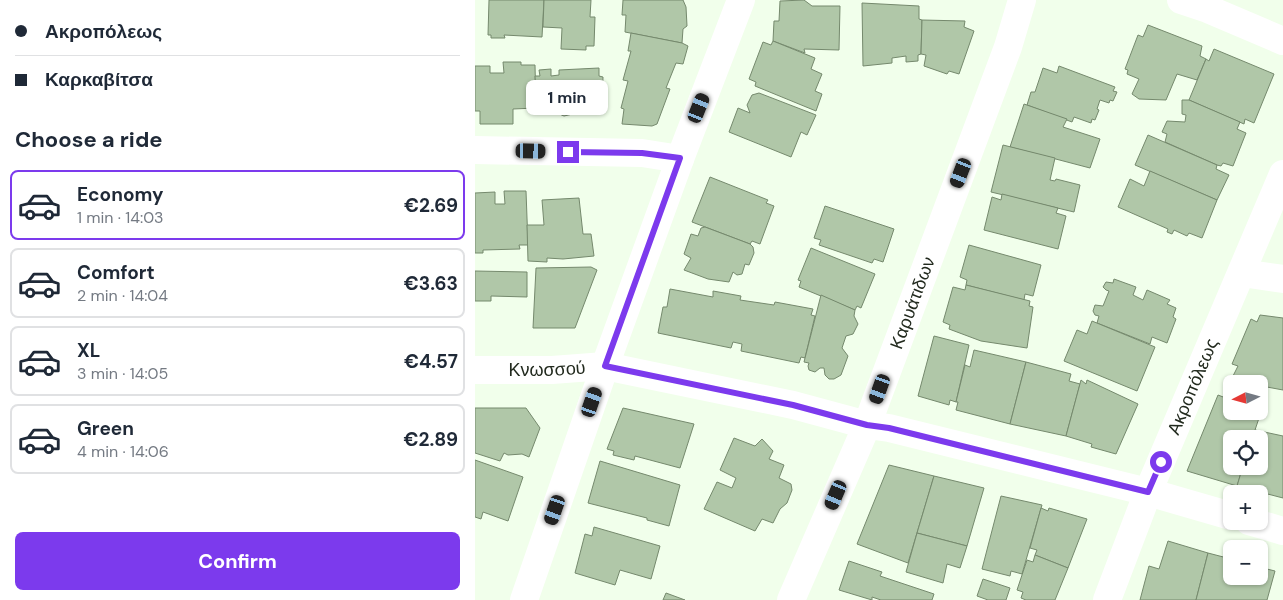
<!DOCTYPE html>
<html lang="en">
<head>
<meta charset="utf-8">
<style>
	body { margin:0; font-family:"DM Sans",sans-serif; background:#f2f2f3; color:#1f2937; height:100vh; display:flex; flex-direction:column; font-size:19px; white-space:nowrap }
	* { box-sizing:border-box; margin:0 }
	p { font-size:16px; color:#747a83 }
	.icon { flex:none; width:28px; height:28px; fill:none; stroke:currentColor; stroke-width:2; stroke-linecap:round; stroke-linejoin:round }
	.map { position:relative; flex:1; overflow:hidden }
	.drawer { display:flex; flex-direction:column; background:#fff; width:475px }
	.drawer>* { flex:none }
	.top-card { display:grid; align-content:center; height:110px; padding:0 15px; background:#fff }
	.needle { width:32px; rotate:264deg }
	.fabs { position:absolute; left:748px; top:375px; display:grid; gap:10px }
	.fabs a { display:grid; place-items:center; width:45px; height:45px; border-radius:8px; background:#fff; box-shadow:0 1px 4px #0004; font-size:25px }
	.end { position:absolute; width:22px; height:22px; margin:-11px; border:6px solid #7c3aed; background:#fff; box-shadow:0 0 0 2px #fff }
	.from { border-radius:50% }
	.bubble { position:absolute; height:35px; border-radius:8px; background:#fff; box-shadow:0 1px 4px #0004; font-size:16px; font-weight:700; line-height:35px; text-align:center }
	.car { position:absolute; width:15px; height:30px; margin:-15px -8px; border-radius:6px; box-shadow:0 0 4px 1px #0007; background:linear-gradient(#222 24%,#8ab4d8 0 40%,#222 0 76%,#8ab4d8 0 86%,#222 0) }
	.top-card b { display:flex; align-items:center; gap:18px; height:48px; font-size:19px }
	.top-card b+b { border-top:1px solid #e0e1e3 }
	.top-card i { width:12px; height:12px; background:#1f2937 }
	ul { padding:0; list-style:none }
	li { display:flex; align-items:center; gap:15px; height:70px; margin:0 10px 8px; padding:0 5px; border:2px solid #e0e1e3; border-radius:8px }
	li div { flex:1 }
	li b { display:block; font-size:19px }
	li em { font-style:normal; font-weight:700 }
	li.selected { border-color:#7c3aed }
	li>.icon { width:45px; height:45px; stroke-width:1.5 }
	h2 { padding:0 15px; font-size:22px; line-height:60px }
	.cta { display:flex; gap:10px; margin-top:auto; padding:10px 15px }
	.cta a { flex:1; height:58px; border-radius:8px; background:#7c3aed; color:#fff; font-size:20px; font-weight:700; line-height:58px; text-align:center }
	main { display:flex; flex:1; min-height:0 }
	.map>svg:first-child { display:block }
	.building { fill:#b0c7a8; stroke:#75896d }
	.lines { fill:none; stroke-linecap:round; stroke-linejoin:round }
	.minor { stroke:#fff; stroke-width:28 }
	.route { stroke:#7c3aed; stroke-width:6 }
	.labels { text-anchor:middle; stroke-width:4; stroke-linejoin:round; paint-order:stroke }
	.street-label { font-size:18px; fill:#222a1e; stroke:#fff }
</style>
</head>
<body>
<main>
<section class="drawer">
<div class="top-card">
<b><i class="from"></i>Ακροπόλεως</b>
<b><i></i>Καρκαβίτσα</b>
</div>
<h2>Choose a ride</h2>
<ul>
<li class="selected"><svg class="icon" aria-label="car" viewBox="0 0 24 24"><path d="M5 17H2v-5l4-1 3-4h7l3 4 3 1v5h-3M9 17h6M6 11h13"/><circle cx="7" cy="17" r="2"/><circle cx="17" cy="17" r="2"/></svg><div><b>Economy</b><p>1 min · 14:03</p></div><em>€2.69</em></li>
<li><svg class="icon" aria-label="car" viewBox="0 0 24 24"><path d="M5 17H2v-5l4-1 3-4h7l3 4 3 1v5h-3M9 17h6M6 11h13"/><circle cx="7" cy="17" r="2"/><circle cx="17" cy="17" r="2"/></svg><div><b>Comfort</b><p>2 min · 14:04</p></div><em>€3.63</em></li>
<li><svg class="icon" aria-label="car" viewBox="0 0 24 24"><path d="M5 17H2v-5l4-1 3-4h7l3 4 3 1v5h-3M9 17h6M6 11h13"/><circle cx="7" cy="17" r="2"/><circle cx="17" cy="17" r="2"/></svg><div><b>XL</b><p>3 min · 14:05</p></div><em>€4.57</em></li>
<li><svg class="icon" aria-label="car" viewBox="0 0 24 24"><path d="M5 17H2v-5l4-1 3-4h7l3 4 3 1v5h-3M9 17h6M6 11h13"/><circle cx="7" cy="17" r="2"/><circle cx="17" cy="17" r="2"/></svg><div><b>Green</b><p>4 min · 14:06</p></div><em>€2.89</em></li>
</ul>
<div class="cta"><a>Confirm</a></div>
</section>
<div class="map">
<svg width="808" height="600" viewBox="0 0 808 600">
	<rect width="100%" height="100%" fill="#f1ffeb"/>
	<g class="building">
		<path d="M14 0H69L67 37 29 35 30 38H16V35H13Z"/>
		<path d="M69 0H116L115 17H120L119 46H111V50L86 49 87 28 68 27Z"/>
		<path d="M148 0H208L211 7 212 26 208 29 207 43 150 32 151 15H147Z"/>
		<path d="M329 0 337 6H365L364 50 329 49 330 53 298 41 299 21H304L305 1Z"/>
		<path d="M387 3 444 6V19L447 20 446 54 443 55V61L431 62V56L417 58V63L388 66Z"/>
		<path d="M447 20 490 21 489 27 499 31 484 74 474 71 472 74 449 66 451 55 446 54Z"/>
		<path d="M673 25 727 46 725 56 731 59 722 80 702 74 691 100 664 99 657 94 664 79 652 74 653 70 650 69 663 35 668 37Z"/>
		<path d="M156 33 207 43 213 46 208 64 201 63 191 88 195 89 182 124 177 126 147 124 149 109 146 108 153 81 148 80 156 51H153Z"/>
		<path d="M298 41 340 58 336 69 347 74 340 91 347 94 341 111 280 86 281 82 274 79 288 42 296 45Z"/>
		<path d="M739 49 799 74 779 123 770 119 769 124 714 100 731 59 734 61Z"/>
		<path d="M28 62H46V65H60L61 108 38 109V124H5V111H0V66H15V73H29Z"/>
		<path d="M584 66 640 87 638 91 642 92 638 101 635 100 634 103 625 100 622 109 624 110 620 120 617 119 616 123 599 117 597 122 552 105 556 92H560L568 68 582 73Z"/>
		<path d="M124 68V76L128 77 127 113H102L89 116 82 113H62L60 76H65L64 70 76 69V76L84 75V70Z"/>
		<path d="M284 93 341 115 332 135 326 132 316 157 254 132 263 108 275 113 272 105 277 95Z"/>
		<path d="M707 100H714L765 122 762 129 771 133 758 166 748 163 746 166 742 165 690 142 692 134 687 132 692 121 710 122 711 115 707 114Z"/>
		<path d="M549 104 592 119 588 127 625 139 615 168 535 147Z"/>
		<path d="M673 135 742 165 741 169 754 175 742 200 660 165Z"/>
		<path d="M528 145 580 158 575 180 580 181 581 179 605 185 599 212 516 192Z"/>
		<path d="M675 171 742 200 727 238 714 233 712 236 699 230 697 234 692 232 693 229 643 207 655 179 669 186Z"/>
		<path d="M235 177 293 200 291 203 299 206 285 244 277 241 275 244 217 222Z"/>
		<path d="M29 191H51L53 245H44L45 249 8 250V253H0V193L20 192V204H30Z"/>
		<path d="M527 194 583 208 581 213 591 216 583 249 509 230 517 197 526 200Z"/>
		<path d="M104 198 108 234H116L119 256 88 259 72 258V262L53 261 52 225H69L67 200Z"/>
		<path d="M350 206 419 229 408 262 399 259 397 263 344 245 346 240 339 238Z"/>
		<path d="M230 227 275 244 278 247 279 253 274 265 270 264 267 274 262 275 258 272 254 282 233 279 209 270 216 258 209 254 216 234 223 236 226 228Z"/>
		<path d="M494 245 566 265 558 296 550 294 549 300 491 285 492 280 485 277Z"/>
		<path d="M336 248 400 274 386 308 382 306 380 310 324 287 326 281 323 280Z"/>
		<path d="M116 267 122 270 100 328H58L61 268Z"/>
		<path d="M0 271 52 272V297L16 296V301H0Z"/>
		<path d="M639 279 661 287 658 295 668 300 672 290 695 300 692 304 701 308 698 317 701 319 692 343 677 337 675 344 622 323 624 316 620 315 618 311 620 305 628 306 634 291 631 290 628 287 631 282 638 283Z"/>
		<path d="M491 285 555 301 554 306 558 307 552 348 506 341 474 329 475 325 468 322 478 287 490 290Z"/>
		<path d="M195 289 238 297V291L266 296 265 300 299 305 300 302 338 309 336 315 340 316 330 358 326 357 324 363 266 351 267 344 258 342 256 348 183 333 188 307H192Z"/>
		<path d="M346 295 380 310 379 316 383 324 378 334 371 336 367 348 373 356 366 375 359 379H354L350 375 349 368H345L340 372 334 370 333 366 334 363 329 362Z"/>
		<path d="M785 315 808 318V390L792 387 789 393 784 390V384H770L757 378 763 366 757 364 776 319 782 322Z"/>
		<path d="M617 321 680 347 662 391 589 361 602 330 612 334Z"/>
		<path d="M459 336 494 345 481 402 475 400 474 405 443 396Z"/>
		<path d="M499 350 551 362 535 424 481 410 483 402H481L490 365 495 367Z"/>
		<path d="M551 362 596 374 594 381 605 384 591 436 535 424Z"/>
		<path d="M606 380 611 384 612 380 663 404 641 454 616 447 617 444 591 436Z"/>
		<path d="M743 395 756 400V411L786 412 777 439H756V466H768L762 486 712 471Z"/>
		<path d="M0 408H51L65 428 54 457 47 454 33 455 29 453 25 461 0 453Z"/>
		<path d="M148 408 219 424 205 468 160 456 159 460 138 455 139 451 132 449Z"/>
		<path d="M780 430 808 436V498L762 486 768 466H784V439H777Z"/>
		<path d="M259 438 280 446 287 439 298 451 294 459 309 465 304 478 316 484 317 490 312 503 305 509 298 523 287 519 280 531 229 509 242 482 257 488 261 478 245 470Z"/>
		<path d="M0 460 48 477 33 521 8 512 6 519 0 517Z"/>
		<path d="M125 461 205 485 194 526 172 520V518L113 503Z"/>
		<path d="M414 465 459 476 433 563 382 544Z"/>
		<path d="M459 476 509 488 492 546 442 533Z"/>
		<path d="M526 496 567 505 547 574 536 571 535 576 507 569Z"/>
		<path d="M566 508 573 511 574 508 612 519 593 568 560 555 562 550 555 548Z"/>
		<path d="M119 527 185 546 176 579 145 570 140 585 100 573 110 534 117 536Z"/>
		<path d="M442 533 492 546 485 568 472 564 468 583 431 572Z"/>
		<path d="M693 541 733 553 721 600H665L674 566 684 569Z"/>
		<path d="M733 553 756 559V576H784V567L800 571 792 600H721Z"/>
		<path d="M560 555 593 568 580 600H551L546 598 548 592 542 590 552 560 558 562Z"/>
		<path d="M374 561 407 572 405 576 459 594 457 600H406L397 597V600L364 590Z"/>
		<path d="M508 579 535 588 531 600H513L502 596Z"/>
		<path d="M191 593 210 600H188Z"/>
	</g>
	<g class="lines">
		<g class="minor">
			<path d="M706 0 733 9 808 41"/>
			<path d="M0 150 167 153 205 159"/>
			<path d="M767 273 808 279"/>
			<path id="s1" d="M0 370H77L130 366 318 405 392 425 414 428 673 492 756 516"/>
			<path d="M774 521 808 531"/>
			<path d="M49 600 130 366 205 159 266 0"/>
			<path id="s2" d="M316 600 392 425 533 47 547 0"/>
			<path id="s3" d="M632 600 673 492 808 174"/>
		</g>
	</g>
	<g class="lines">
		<path class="route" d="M93 152 167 153 205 158 130 366 318 405 392 425 414 428 673 492 686 462"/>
	</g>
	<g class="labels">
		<g class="street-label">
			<text dy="6" stroke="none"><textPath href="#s2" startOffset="321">Καρυάτιδων</textPath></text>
			<text dy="6" stroke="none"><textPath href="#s1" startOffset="72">Κνωσσού</textPath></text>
			<text dy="6" stroke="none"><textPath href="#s3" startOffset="230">Ακροπόλεως</textPath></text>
		</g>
	</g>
</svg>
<div class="fabs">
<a><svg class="needle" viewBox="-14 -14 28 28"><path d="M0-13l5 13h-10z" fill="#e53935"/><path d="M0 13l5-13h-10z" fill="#747a83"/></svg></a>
<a><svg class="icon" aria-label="locate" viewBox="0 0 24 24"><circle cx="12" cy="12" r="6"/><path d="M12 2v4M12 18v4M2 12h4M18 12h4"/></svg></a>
<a>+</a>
<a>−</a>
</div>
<i class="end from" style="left:686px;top:462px"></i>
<i class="end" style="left:93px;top:152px"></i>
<div class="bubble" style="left:51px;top:80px;width:82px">1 min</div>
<i class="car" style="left:224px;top:108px;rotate:22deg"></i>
<i class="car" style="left:56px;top:151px;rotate:91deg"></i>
<i class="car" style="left:486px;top:173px;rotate:201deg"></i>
<i class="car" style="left:405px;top:389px;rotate:200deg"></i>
<i class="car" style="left:117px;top:402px;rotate:19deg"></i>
<i class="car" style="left:361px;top:495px;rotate:203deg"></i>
<i class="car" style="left:80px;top:510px;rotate:199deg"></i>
</div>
</main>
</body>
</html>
